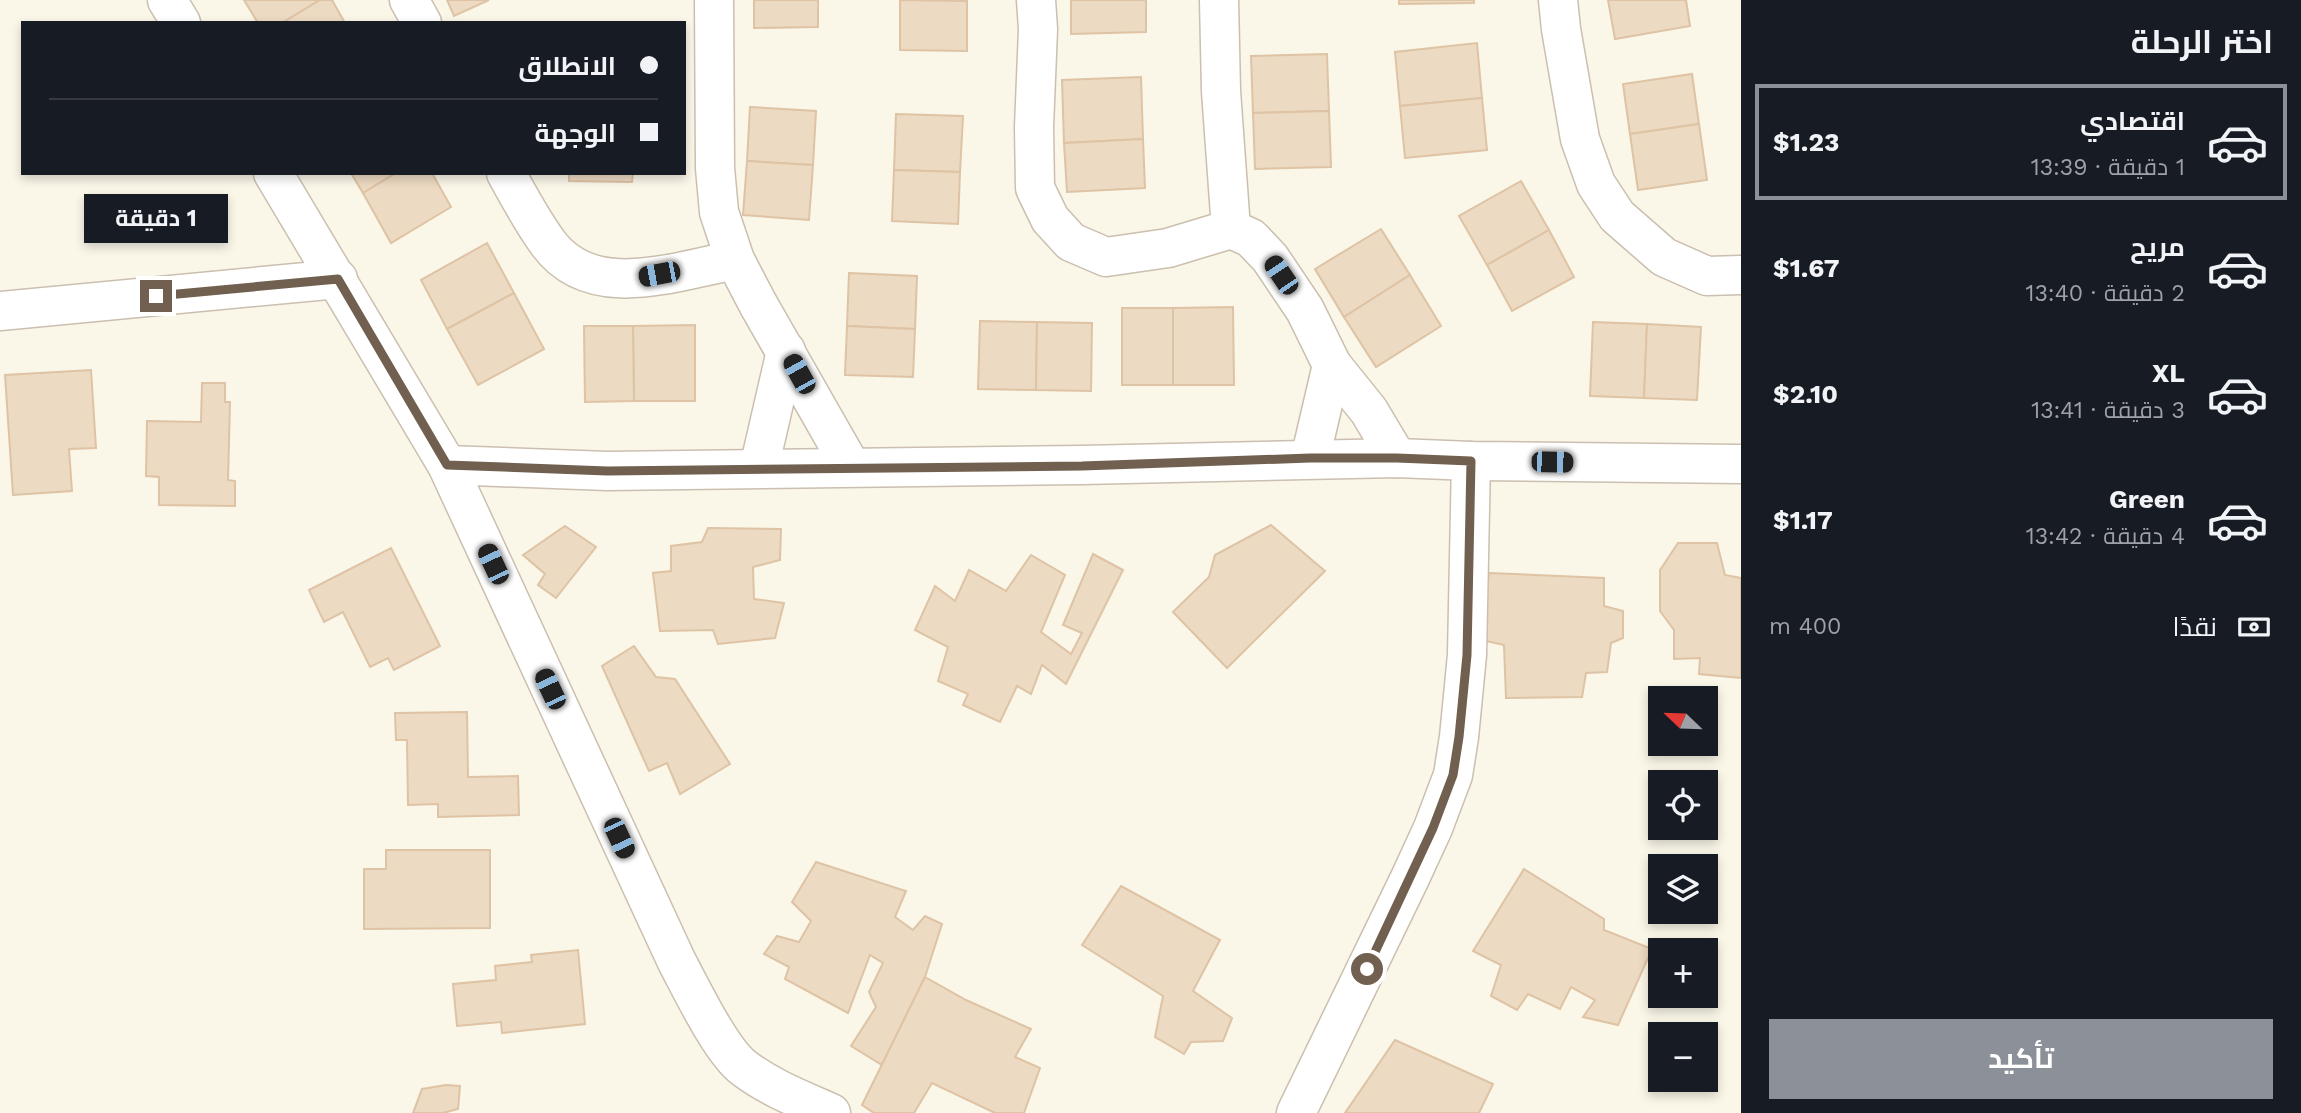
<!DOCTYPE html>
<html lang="ar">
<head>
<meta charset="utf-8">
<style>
	body { margin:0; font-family:"Work Sans",Cairo,sans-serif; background:#242831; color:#f1f3f6; direction:rtl; height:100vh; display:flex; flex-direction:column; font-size:26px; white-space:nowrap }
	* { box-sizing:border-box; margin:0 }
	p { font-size:23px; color:#9ea1a6 }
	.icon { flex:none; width:38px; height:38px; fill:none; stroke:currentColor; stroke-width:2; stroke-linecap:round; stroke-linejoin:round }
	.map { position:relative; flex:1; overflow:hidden; direction:ltr }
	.details { display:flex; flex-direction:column; background:#171b24; width:560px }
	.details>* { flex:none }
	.banner { position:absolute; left:21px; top:21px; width:665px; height:154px; border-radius:0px; box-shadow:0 4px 10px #0003; direction:rtl; display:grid; align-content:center; height:154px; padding:0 28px; background:#171b24 }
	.needle { width:46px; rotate:293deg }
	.fabs { position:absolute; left:1648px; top:686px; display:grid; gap:14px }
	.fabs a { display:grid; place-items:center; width:70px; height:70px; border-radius:0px; background:#171b24; box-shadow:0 4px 10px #0003; font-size:35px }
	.end { position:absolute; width:32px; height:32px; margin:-16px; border:9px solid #71604f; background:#fff; box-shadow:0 0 0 4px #fff }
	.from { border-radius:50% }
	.bubble { position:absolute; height:49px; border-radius:0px; background:#171b24; box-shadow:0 4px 10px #0003; font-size:23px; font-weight:700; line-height:49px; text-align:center; direction:rtl }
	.car { position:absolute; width:21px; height:42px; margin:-21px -10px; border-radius:9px; box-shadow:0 0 5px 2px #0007; background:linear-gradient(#222 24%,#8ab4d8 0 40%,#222 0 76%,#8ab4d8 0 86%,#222 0) }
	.banner b { display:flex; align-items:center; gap:24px; height:66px; font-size:26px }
	.banner b+b { border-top:2px solid #363941 }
	.banner i { width:18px; height:18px; background:#f1f3f6 }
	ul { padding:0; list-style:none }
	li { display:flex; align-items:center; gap:21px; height:116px; margin:0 14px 10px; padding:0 14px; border:4px solid transparent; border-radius:0px }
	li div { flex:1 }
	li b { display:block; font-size:26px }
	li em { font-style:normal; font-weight:700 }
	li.active { border-color:#8c9099 }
	li>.icon { width:63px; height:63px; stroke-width:1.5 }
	h2 { padding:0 28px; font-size:32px; line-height:84px }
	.pay { display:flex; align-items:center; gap:18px; height:77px; padding:0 28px; font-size:26px }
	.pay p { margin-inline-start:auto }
	.button { display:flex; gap:14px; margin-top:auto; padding:14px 28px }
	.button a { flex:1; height:80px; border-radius:0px; background:#8c9099; color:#fff; font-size:28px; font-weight:700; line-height:80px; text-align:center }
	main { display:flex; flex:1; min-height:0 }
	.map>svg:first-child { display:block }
	.building { fill:#eddac2; stroke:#dec3a4; stroke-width:2 }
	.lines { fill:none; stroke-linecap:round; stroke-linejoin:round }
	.minor-casing { stroke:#cbbfaf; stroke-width:41 }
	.minor { stroke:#fff; stroke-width:38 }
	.route { stroke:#71604f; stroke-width:9 }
</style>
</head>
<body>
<main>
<section class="details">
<h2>اختر الرحلة</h2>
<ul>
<li class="active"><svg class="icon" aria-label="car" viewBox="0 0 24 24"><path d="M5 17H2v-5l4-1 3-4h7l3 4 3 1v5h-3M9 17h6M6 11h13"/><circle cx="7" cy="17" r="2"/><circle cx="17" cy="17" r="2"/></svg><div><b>اقتصادي</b><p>1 دقيقة · 13:39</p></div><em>$1.23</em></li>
<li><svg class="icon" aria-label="car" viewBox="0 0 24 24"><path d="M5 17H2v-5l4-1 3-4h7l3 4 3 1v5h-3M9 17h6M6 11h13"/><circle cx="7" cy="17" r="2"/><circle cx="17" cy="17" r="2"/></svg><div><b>مريح</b><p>2 دقيقة · 13:40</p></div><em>$1.67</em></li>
<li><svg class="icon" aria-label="car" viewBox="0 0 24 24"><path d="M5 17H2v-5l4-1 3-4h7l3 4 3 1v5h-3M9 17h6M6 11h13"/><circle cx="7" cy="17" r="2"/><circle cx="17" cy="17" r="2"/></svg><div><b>XL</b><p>3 دقيقة · 13:41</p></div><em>$2.10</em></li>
<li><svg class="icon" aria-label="car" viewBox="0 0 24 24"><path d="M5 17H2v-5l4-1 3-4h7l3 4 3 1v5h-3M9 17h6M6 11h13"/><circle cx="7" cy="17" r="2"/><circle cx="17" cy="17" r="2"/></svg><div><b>Green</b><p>4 دقيقة · 13:42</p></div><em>$1.17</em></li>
</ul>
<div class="pay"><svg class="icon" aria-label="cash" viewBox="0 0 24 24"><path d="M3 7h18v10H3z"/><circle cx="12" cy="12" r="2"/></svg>نقدًا<p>400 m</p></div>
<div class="button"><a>تأكيد</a></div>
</section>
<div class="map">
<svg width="1741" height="1113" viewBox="0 0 1741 1113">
	<rect width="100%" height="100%" fill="#faf6e8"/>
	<g class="building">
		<path d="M244 0H320L282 23H258Z"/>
		<path d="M320 0H332L345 23H282Z"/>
		<path d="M447 0H489L454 16Z"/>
		<path d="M754 0H818V27L754 28Z"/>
		<path d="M900 0 967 1V51L900 50Z"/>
		<path d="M1071 0H1146V32L1071 34Z"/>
		<path d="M1399 0H1474V3L1399 4Z"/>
		<path d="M1608 0H1686L1690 26 1615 39Z"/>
		<path d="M1477 43 1482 98 1400 106 1395 52Z"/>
		<path d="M1327 54 1329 111 1253 113 1251 56Z"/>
		<path d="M1692 74 1699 124 1630 134 1623 84Z"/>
		<path d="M1141 77 1143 139 1064 143 1062 80Z"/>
		<path d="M1482 98 1487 150 1405 158 1400 106Z"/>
		<path d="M750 107 816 111 813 165 747 161Z"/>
		<path d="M1329 111 1331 167 1255 169 1253 113Z"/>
		<path d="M896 114 963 116 960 172 894 170Z"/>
		<path d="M1699 124 1707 180 1638 190 1630 134Z"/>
		<path d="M1143 139 1145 188 1067 192 1064 143Z"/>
		<path d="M747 161 813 165 809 220 743 215Z"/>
		<path d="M894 170 960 172 958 224 892 221Z"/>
		<path d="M351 173H396L363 193Z"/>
		<path d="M396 173H432L451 207 391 243 363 193Z"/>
		<path d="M569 173H633L632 182 569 181Z"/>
		<path d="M1521 181 1549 230 1487 265 1459 216Z"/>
		<path d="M1381 229 1410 275 1344 317 1315 269Z"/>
		<path d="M1549 230 1574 277 1512 311 1487 265Z"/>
		<path d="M487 243 514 293 447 329 421 280Z"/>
		<path d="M849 273 917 276 915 329 847 326Z"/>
		<path d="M1410 275 1441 326 1376 367 1344 317Z"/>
		<path d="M514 293 544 349 478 385 447 329Z"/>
		<path d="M1233 307 1234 385H1173V308Z"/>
		<rect x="1122" y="308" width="51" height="77"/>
		<path d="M980 321 1037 322 1036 390 978 389Z"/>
		<path d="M1037 322 1092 323 1091 391 1036 390Z"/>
		<path d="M1593 322 1647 324 1644 398 1590 396Z"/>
		<path d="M1647 324 1701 327 1697 400 1644 398Z"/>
		<path d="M695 325V401H634L633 326Z"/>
		<path d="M584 326H633L634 401 585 402Z"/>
		<path d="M847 326 915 329 913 377 845 375Z"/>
		<path d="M91 370 96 448 69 449 72 491 13 495 5 375Z"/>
		<path d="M202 383H225V402H230L228 480 235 481V506L159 505V477L146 476 147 421 201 422Z"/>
		<path d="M1271 525 1325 571 1227 668 1173 612 1209 577 1215 555Z"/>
		<path d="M565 526 596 547 556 598 538 585 545 574 523 555Z"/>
		<path d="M708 528 781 529 780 560 753 567 754 599 784 603 775 638 718 644 713 630 660 631 653 573 671 571V546L702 542Z"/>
		<path d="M1678 543H1717L1725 575 1741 578V678L1699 674 1700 658 1674 659V630L1660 611V570Z"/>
		<path d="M391 548 440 646 394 670 388 658 370 667 343 612 324 622 309 590Z"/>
		<path d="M1093 554 1123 570 1066 684 1042 665 1031 694 1017 686 1000 722 963 705 968 694 938 681 948 647 915 630 935 586 955 601 969 570 1006 591 1031 555 1065 575 1041 632 1071 654 1082 633 1063 625Z"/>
		<path d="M1489 573 1604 578V606L1623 611V638L1611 643 1607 672 1586 673 1582 697 1506 698 1504 645 1482 640Z"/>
		<path d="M634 646 656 677 675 679 730 764 680 794 667 763 649 771 602 666Z"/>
		<path d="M467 712 468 777 518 776 519 815 438 817V804L408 805 407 740H396L395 713Z"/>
		<path d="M386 850H490V928L364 929V869H386Z"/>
		<path d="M816 862 906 891 895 917 913 930 925 916 942 924 925 977 882 1065 851 1046 876 1007 869 992 883 963 870 955 848 1013 785 979 789 967 764 954 777 936 799 942 811 921 792 902Z"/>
		<path d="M1524 869 1604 919V930L1652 949 1618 1025 1583 1017 1595 1000 1571 987 1560 1009 1528 994 1517 1010 1491 996 1501 965 1473 951Z"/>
		<path d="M1121 886 1220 940 1193 991 1232 1018 1223 1041 1191 1042 1184 1054 1155 1037 1163 996 1082 945Z"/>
		<path d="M578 950 585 1024 502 1033 501 1022 457 1026 453 984 496 980 495 966 532 962 531 955Z"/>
		<path d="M925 977 966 1000 1031 1029 1015 1057 1040 1068 1024 1113H995L932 1083 914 1113H874L862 1105Z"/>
		<path d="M1395 1040 1493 1084 1479 1113H1345Z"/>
		<path d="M446 1085 460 1086 458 1109 443 1113H413L422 1089Z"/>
	</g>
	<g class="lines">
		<defs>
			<g id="minor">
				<path d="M167 0 181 23"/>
				<path d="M409 0 422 23"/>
				<path d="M714 0 715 168 719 212 735 260 758 304 851 467"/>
				<path d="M1036 0 1038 29 1034 127 1035 188 1050 219 1071 242 1106 257 1168 248 1231 229 1251 238 1270 258 1305 310 1332 365 1369 411 1397 458"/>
				<path d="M1219 0 1221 91 1231 229"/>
				<path d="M1558 0 1561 29 1580 139 1596 184 1617 216 1664 257 1707 276 1741 275"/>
				<path d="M273 173 447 465 677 962C691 988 721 1051 744 1068 770 1088 802 1100 831 1113"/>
				<path d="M506 173C519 197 532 221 548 243 592 303 675 271 735 260"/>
				<path d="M0 311 338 279"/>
				<path d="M1310 459 1332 365"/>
				<path d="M447 465 607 471 1082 465 1397 458 1471 461 1741 464"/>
				<path d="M759 468 786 351"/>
				<path d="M1296 1113 1410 878 1433 828 1453 775 1459 737 1467 655 1471 461"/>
			</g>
		</defs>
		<use href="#minor" class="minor-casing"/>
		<use href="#minor" class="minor"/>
	</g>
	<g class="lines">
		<path class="route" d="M156 296 338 279 447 465 607 471 1082 466 1310 458H1397L1471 461 1467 655 1459 737 1453 775 1433 828 1367 969"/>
	</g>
</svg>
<div class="fabs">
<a><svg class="needle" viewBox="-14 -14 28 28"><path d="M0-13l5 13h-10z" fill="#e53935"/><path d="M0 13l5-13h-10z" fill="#9ea1a6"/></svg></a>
<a><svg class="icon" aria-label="locate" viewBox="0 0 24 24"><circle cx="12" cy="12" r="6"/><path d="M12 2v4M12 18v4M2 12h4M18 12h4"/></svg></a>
<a><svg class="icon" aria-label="layers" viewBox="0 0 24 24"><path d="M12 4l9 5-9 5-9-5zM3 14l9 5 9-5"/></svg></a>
<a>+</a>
<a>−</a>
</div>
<i class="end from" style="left:1367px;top:969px"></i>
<i class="end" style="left:156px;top:296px"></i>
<div class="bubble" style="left:84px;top:194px;width:144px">1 دقيقة</div>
<i class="car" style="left:659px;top:274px;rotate:259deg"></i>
<i class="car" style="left:1281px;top:275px;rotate:326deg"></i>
<i class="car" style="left:799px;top:374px;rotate:331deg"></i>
<i class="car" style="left:1552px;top:462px;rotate:91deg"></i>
<i class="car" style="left:493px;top:564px;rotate:335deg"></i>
<i class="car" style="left:550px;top:689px;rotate:335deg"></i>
<i class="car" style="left:619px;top:838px;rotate:155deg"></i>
<div class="banner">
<b><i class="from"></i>الانطلاق</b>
<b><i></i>الوجهة</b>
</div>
</div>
</main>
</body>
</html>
